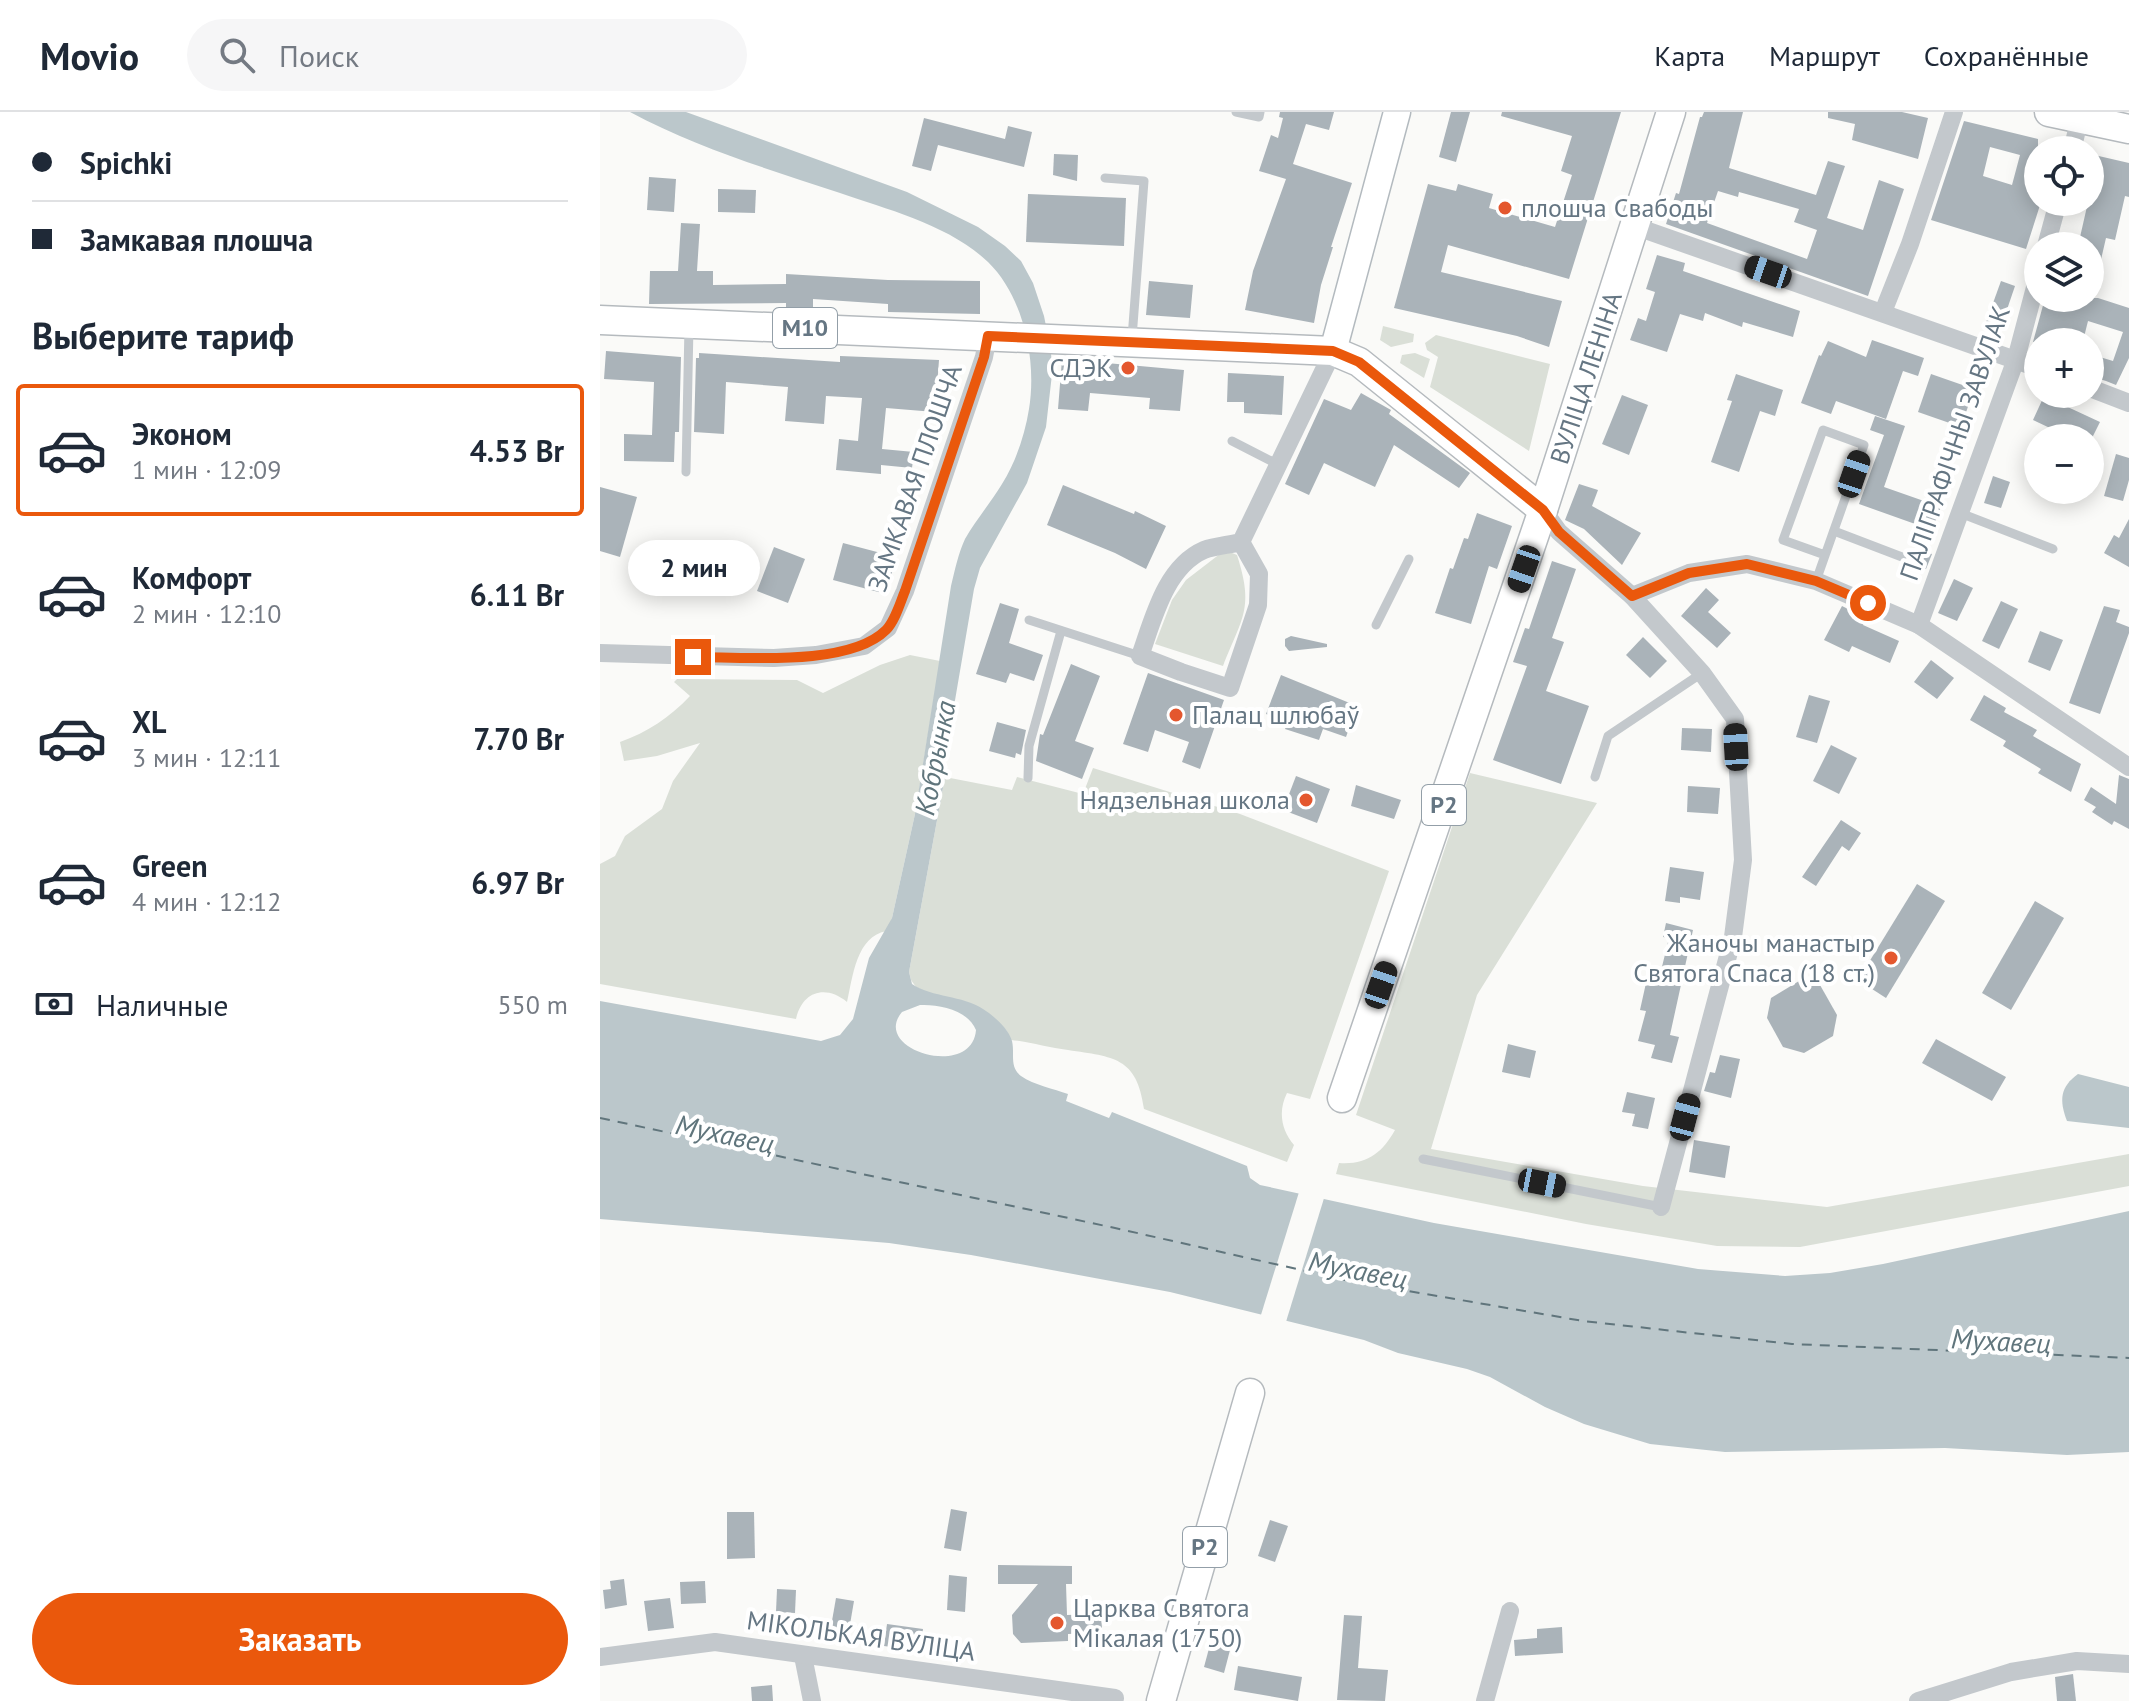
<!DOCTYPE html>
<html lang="ru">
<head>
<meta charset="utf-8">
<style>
	body { margin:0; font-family:"PT Sans",sans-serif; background:#f6f6f7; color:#1f2937; height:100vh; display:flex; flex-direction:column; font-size:30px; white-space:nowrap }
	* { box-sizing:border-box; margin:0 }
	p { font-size:26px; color:#747a83 }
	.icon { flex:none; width:44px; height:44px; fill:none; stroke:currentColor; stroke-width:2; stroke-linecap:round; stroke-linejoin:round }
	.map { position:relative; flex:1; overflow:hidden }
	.panel { display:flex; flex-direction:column; background:#fff; width:600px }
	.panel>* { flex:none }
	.hud { display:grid; align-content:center; height:176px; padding:0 32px; background:#fff }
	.controls { position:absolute; left:1424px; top:24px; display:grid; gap:16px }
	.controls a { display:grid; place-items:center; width:80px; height:80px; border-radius:50%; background:#fff; box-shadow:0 4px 20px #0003; font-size:40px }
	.end { position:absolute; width:36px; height:36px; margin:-18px; border:10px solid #ea580c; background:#fff; box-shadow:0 0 0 4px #fff }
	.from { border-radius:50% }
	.bubble { position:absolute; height:56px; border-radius:28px; background:#fff; box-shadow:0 4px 20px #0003; font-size:26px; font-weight:700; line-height:56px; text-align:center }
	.car { position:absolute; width:24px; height:48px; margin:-24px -12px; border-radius:10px; box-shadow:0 0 6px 2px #0007; background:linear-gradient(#222 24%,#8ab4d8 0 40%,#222 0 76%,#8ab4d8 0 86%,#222 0) }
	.hud b { display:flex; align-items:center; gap:28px; height:76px; font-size:30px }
	.hud b+b { border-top:2px solid #e0e1e3 }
	.hud i { width:20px; height:20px; background:#1f2937 }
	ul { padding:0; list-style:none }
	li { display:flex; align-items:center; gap:24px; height:132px; margin:0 16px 12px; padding:0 16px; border:4px solid transparent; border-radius:8px }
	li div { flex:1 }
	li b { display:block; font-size:30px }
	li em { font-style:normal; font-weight:700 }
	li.selected { border-color:#ea580c }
	li>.icon { width:72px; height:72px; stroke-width:1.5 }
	h2 { padding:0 32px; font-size:36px; line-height:96px }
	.pay { display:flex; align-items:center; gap:20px; height:88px; padding:0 32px; font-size:30px }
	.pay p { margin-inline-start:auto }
	.cta { display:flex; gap:16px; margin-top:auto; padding:16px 32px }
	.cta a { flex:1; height:92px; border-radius:48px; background:#ea580c; color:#fff; font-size:32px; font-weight:700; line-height:92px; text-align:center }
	header { display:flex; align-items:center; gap:48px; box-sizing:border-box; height:112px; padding:0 40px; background:#fff; border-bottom:2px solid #e0e1e3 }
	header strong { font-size:38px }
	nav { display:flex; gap:44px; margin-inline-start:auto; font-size:28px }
	.search { width:560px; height:72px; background:#f6f6f7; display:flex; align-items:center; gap:20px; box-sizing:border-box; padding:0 28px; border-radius:44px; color:#747a83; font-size:30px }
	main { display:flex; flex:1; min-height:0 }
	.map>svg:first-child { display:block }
	.green { fill:#dadfd7 }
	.water { fill:#bbc7cb; fill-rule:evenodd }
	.pier { fill:#fafaf8 }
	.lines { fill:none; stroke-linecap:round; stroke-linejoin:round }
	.ferry { stroke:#60757c; stroke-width:2; stroke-dasharray:10 8; stroke-linecap:butt }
	.building { fill:#aab3b9; fill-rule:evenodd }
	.secondary-casing { stroke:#b3babf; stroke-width:29 }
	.primary-casing { stroke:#b5babe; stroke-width:31 }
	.lane { stroke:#c3c8cc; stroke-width:9 }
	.street { stroke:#c3c8cc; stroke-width:18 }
	.secondary { stroke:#fff; stroke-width:26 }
	.primary { stroke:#fff; stroke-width:28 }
	.route { stroke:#ea580c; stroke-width:10 }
	.poi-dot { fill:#e4572e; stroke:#fff; stroke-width:3 }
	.labels { text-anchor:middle; stroke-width:8; stroke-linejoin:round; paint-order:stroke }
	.shield { fill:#fff; stroke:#939fa8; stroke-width:2 }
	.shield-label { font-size:24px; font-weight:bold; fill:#657683 }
	.poi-label { font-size:26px; fill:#657683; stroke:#fff; text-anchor:start }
	.street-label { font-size:26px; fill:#657683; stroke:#fff }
	.water-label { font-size:28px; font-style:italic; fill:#60757c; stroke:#fff }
</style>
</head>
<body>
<header>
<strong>Movio</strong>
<div class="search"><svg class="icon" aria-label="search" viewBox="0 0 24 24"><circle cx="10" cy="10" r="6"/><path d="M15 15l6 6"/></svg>Поиск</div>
<nav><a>Карта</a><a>Маршрут</a><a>Сохранённые</a></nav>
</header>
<main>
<section class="panel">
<div class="hud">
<b><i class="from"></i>Spichki</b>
<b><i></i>Замкавая плошча</b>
</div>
<h2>Выберите тариф</h2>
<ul>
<li class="selected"><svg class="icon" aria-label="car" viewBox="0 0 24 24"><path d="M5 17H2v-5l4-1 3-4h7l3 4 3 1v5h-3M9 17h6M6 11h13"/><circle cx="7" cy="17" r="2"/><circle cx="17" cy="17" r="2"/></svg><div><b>Эконом</b><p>1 мин · 12:09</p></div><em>4.53 Br</em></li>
<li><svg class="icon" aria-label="car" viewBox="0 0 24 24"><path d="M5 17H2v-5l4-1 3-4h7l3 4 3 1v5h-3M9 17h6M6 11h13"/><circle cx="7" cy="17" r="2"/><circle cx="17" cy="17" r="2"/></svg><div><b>Комфорт</b><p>2 мин · 12:10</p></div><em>6.11 Br</em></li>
<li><svg class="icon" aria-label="car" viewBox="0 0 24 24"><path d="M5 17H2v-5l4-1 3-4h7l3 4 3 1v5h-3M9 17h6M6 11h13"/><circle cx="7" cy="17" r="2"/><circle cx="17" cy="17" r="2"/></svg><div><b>XL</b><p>3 мин · 12:11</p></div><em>7.70 Br</em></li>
<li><svg class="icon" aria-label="car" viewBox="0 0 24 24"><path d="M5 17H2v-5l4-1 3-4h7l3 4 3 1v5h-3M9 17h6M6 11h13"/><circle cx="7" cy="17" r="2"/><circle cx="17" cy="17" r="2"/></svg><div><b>Green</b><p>4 мин · 12:12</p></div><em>6.97 Br</em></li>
</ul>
<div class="pay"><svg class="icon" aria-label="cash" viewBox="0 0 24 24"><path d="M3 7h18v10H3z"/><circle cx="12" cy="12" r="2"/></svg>Наличные<p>550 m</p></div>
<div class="cta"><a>Заказать</a></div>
</section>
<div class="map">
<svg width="1529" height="1589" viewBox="0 0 1529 1589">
	<rect width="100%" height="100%" fill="#fafaf8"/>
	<g class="green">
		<path d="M783 214 814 222 813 230 791 235 780 228Z"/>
		<path d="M836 223 950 252 929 339 830 275 838 245 827 238 825 231Z"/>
		<path d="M815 241 830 247 824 266 800 251 802 243Z"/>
		<path d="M625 438 637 443C654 496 643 504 623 554L555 532 572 488 586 468Z"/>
		<path d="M310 543 340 549 315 702 292 806 287 819C256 824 253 865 247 890 225 872 202 880 196 907L0 872V752L15 744 25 724 62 697 73 669 100 631 57 644 24 649 20 630C48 620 69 606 90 584L74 570 77 567 197 568 223 581 280 553Z"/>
		<path d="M493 656 640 702 789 759 710 987 687 981C678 999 681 1018 694 1033L687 1050 544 997C537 945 514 945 468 938 449 936 431 930 411 928L406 918 316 875 311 868 309 860 345 665 412 678 417 665 483 682Z"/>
		<path d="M870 661 997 691 877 883 831 1037 1043 1074 1227 1095 1529 1042V1074L1200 1135 1117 1134 986 1112 736 1062 739 1051C767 1053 782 1041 795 1018L756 1003Z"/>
	</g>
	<g class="water">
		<path d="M30 0H86L307 80 378 115 405 134 421 149 433 171 444 204 451 239 452 262 446 315 427 371 380 456 374 477 346 641 345 665 309 860 312 872C333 886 362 883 383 897 394 904 408 916 412 929 415 942 409 955 421 964 434 973 454 977 468 982L466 989 509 1006 512 1000 647 1054 650 1066 660 1073 834 1111 1098 1157 1185 1164 1230 1161 1283 1152 1529 1099V1340L1467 1343 1345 1336 1125 1340 1050 1332 984 1312 945 1295 890 1265 867 1257 798 1241 764 1228 570 1180 371 1143 289 1131 0 1107V889L221 929 240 923 253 907 269 846 292 806 315 702 351 474C355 458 358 442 365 427 376 408 391 390 402 372 416 350 425 322 429 297 437 249 424 185 388 150 349 113 289 98 240 81 168 57 97 36 30 0ZM320 893C339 892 368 898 376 918 372 968 270 938 302 900Z"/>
		<path d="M1478 962 1529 975V1016L1467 1009C1459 988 1460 975 1478 962Z"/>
	</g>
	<path class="pier" d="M700 1077 725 1083 685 1213 660 1206Z"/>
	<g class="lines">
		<path class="ferry" d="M0 1006 515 1116 750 1169 983 1209 1192 1232 1529 1246"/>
	</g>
	<g class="building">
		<path d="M680 0H734L729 18 706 12 693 52 752 71 731 135H733L721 173 714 211 645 198 653 159 686 67 659 59 671 23 678 26 683 6 679 5Z"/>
		<path d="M851 0H870L856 50 839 45Z"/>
		<path d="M902 0H1021L969 167 848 133 841 160 962 189 949 235 917 224 794 196 828 72 856 79 858 72 893 82 889 96 955 115 972 63 961 59 972 24 901 4Z"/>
		<path d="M1104 0H1143L1129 56 1216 83 1228 49 1245 54 1227 106 1263 118 1279 68 1304 77 1268 184 1066 112 1076 81 1079 82 1100 5H1102ZM1118 79 1138 85 1139 80 1199 97 1194 110 1217 118 1207 147 1107 111Z"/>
		<path d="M1228 0H1302L1328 6 1318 47 1252 28 1255 12 1228 6Z"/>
		<path d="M324 6 405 27 408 14 432 20 424 55 338 33 331 59 312 54Z"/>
		<path d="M1364 9 1438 27V90H1441L1426 137 1331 108ZM1390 35 1420 43 1412 73 1383 64Z"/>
		<path d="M454 42 478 43 477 69 453 63Z"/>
		<path d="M1490 42 1529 51V85L1525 84 1515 128 1506 126 1496 169 1490 168V134H1478L1488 90H1490Z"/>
		<path d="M49 65 76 67 74 100 47 98Z"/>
		<path d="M118 77 156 78 155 101 118 100Z"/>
		<path d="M428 82 526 86 524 134 426 130Z"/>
		<path d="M81 111 100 112 97 159H113V173L186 172V162L288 168 380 169V202L288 200V192L213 187V195H186V191L49 192 50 159H78Z"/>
		<path d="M1057 143 1085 151 1083 159 1200 199 1193 225 1143 210 1142 215 1105 201 1103 209 1080 202 1067 240 1030 228 1038 206 1046 209 1055 180 1046 177Z"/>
		<path d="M549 169 593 173 590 206 546 203Z"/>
		<path d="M1401 169 1415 174 1399 221 1384 216Z"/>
		<path d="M1445 186H1498L1529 196V246L1516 273 1506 269 1508 266 1506 269 1490 264V242L1513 249 1523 220 1488 209 1484 225 1459 219 1456 230H1433Z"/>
		<path d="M1272 228 1324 246 1318 264 1303 259 1286 307 1236 289 1231 302 1201 291 1219 243 1221 244 1228 229 1266 245Z"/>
		<path d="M6 239 81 245 79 320H75L74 350 24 349V322L52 323 54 270 4 267Z"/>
		<path d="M99 241 240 250V244L339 248 335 300 286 296 282 337 314 340 312 356 281 353V362L236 358 239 327 258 329 262 286 226 284 224 312 185 309 188 275 126 270 124 322 94 320 96 246H99Z"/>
		<path d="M462 247 584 258 580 299 549 297 550 286 490 281 488 299 458 297Z"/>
		<path d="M628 261 684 264 682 303 644 301V290H627Z"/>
		<path d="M1136 262 1183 278 1175 304 1160 299 1139 360 1111 350 1132 289 1127 288Z"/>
		<path d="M1331 262 1374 277 1361 315 1318 300Z"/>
		<path d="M761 281 791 298 789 302 870 361 859 376 794 333 775 375 724 351 709 383 685 372 724 287 751 298Z"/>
		<path d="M1022 283 1048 293 1029 343 1002 332Z"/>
		<path d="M1444 284 1500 310 1492 326H1447L1452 317 1433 308Z"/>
		<path d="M1275 304 1305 314 1284 375 1341 395 1332 418 1259 392 1284 323 1270 318Z"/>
		<path d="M1516 342 1529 346V368L1523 389 1504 384Z"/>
		<path d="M1393 364 1410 370 1401 396 1384 391Z"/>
		<path d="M979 372 998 378 992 394 1041 421 1022 453 984 417 965 408Z"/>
		<path d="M463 373 534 402 535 399 566 414 546 457 515 441 447 413Z"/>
		<path d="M0 375 37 385 20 445 0 439Z"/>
		<path d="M877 401 912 414 897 457 889 454 871 512 835 501 850 456 853 457 864 426 868 427Z"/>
		<path d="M1529 407V455L1504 441 1514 423 1519 426Z"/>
		<path d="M243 431 296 445 286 482 233 468Z"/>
		<path d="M174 435 205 447 188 491 157 479Z"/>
		<path d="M1317 437 1332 442 1326 457 1312 452Z"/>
		<path d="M952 449 976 457 952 526 964 530 946 579 989 594 961 672 893 648 927 554 913 550 925 516 929 517Z"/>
		<path d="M1354 467 1373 476 1357 509 1338 501Z"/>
		<path d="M1106 476 1119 488 1108 500 1131 521 1117 536 1081 504Z"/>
		<path d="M1401 489 1418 497 1399 537 1382 529Z"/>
		<path d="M400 491 419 497 409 531 443 543 434 569 410 561 406 571 376 562Z"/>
		<path d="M1242 494 1266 506 1263 513 1299 529 1290 551 1252 534 1249 540 1224 528Z"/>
		<path d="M1504 494 1520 498 1516 510 1529 515V521L1500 602 1469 591Z"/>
		<path d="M1440 519 1463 528 1450 559 1428 550Z"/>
		<path d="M691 524 727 532V535L689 539 685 534V527Z"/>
		<path d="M1043 525 1067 549 1050 566 1026 543Z"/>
		<path d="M1331 548 1354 566 1337 587 1314 570Z"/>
		<path d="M471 552 500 564 475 629 494 636 482 667 436 649 440 622 443 623Z"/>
		<path d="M548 561 624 588 600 657 582 650 589 630 555 618 548 640 523 632Z"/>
		<path d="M681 563 757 594 746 625 723 617 719 628 685 617 688 610 666 602Z"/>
		<path d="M1209 583 1230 589 1217 631 1196 625Z"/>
		<path d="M1384 583 1406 596 1404 600 1437 618 1433 624 1481 652 1471 680 1438 661 1441 657 1403 634 1406 629 1370 608Z"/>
		<path d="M397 610 426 618 421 643 416 641 415 646 389 639Z"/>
		<path d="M1082 616 1112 617 1111 640 1081 638Z"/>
		<path d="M1231 633 1257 646 1239 682 1213 669Z"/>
		<path d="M1519 663 1529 667V717L1514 709 1512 713 1492 700 1496 695 1484 688 1491 675 1516 692Z"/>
		<path d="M696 664 730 677 717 711 683 698Z"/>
		<path d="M756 673 801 688 794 707 751 694Z"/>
		<path d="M1088 674 1120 676 1118 702 1087 700Z"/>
		<path d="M1241 708 1261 721 1249 739 1242 734 1216 774 1202 765Z"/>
		<path d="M1070 755 1104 760 1100 788 1080 785V791L1065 789Z"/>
		<path d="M1317 772 1345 789 1286 886 1258 868Z"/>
		<path d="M1435 789 1464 806 1411 898 1382 881Z"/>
		<path d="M1066 811 1093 818 1070 923 1079 925 1072 951 1051 946 1055 933 1038 929 1046 899 1040 898 1046 871 1053 873 1055 866 1059 867 1069 826 1063 825Z"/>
		<path d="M1199 869 1220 873 1237 903 1233 924 1204 941 1183 935 1167 906 1171 886Z"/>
		<path d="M1336 927 1406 965 1392 989 1322 951Z"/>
		<path d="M908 932 936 939 930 966 902 960Z"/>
		<path d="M1120 943 1140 947 1131 986 1104 979 1110 960 1115 961Z"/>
		<path d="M1027 980 1055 986 1048 1017 1032 1014 1035 1002 1022 1000Z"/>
		<path d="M1094 1028 1130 1034 1125 1066 1089 1060Z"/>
		<path d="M351 1397 367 1400 361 1439 344 1436Z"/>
		<path d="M127 1400H154L155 1446 127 1447Z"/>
		<path d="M670 1408 688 1414 675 1450 658 1444Z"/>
		<path d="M398 1453 472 1454V1472H466L467 1503 495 1502 501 1505 502 1516 496 1521 468 1522V1529L421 1531 413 1522 412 1503 438 1472H398Z"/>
		<path d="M349 1463 367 1465 365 1500 347 1498Z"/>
		<path d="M24 1467 27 1493 5 1497 3 1478 11 1477 10 1469Z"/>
		<path d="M105 1469 106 1491 81 1492 80 1470Z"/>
		<path d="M177 1477 196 1478 195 1501 176 1500Z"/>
		<path d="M70 1486 74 1516 48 1519 44 1489Z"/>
		<path d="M236 1486 254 1489 247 1530 229 1526Z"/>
		<path d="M744 1503 762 1504 758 1556 788 1558 785 1589 737 1588Z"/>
		<path d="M287 1512 323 1517 320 1539 284 1534Z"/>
		<path d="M615 1514 635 1519 624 1561 604 1555Z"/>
		<path d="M962 1515 963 1541 915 1544 914 1528 937 1526V1517Z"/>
		<path d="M638 1554 702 1565 698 1589 634 1578Z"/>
		<path d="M1473 1562 1476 1589H1457L1455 1565Z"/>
		<path d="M172 1573 173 1589H152L151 1575Z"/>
	</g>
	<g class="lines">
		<defs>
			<path id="secondary" d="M733 239 797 0"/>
			<g id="primary">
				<path d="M1449 0 1529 17"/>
				<path d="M0 208 733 239 759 250 943 398"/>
				<path d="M742 986 943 398 1071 0"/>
				<path d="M561 1589 650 1281"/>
			</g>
		</defs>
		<use href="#secondary" class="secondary-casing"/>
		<use href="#primary" class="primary-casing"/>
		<g class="lane">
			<path d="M636 0 659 5 660 0"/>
			<path d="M505 66 544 69 532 226"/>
			<path d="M632 329 677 352"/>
			<path d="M86 360 89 214"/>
			<path d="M1360 401 1453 437"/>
			<path d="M1234 419 1302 445"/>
			<path d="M1216 469 1264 333 1223 318 1183 428 1225 443"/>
			<path d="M429 508 540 544"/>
			<path d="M776 513 809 447"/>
			<path d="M995 665 1008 624 1102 561"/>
			<path d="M428 666 429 634 461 519"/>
			<path d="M823 1047 1061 1095"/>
		</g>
		<g class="street">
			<path d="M1472 38 1480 6"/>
			<path d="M1034 114 1438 256"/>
			<path d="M1446 134 1458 90"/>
			<path d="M1281 199 1285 195 1310 132 1354 0"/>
			<path d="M1490 276 1529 291"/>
			<path d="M943 398 959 420 1032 484 1102 561 1135 607 1143 748 1133 825 1061 1095"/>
			<path d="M641 430 659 462 658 493 630 576 581 560 540 544C553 508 565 455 604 438 615 434 629 433 641 430L733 239"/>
			<path d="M1032 484 1089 461 1147 452 1216 469 1319 513 1529 655"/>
			<path d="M1319 513 1416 247 1438 164"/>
			<path d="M0 541 174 546 216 543 264 534 288 516 305 479 384 245 388 224"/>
			<path d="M203 1544 212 1589"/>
			<path d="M0 1545 115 1530 515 1586"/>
			<path d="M885 1589 910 1499"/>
			<path d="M1318 1589 1411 1560 1477 1549 1529 1552"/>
		</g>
		<use href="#secondary" class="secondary"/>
		<use href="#primary" class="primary"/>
	</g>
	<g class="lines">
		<path class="route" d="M93 545C144 545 249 555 286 518 295 509 300 491 305 479L384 245 388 224 733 239 759 250 943 398 959 420 1032 484 1089 461 1147 452 1216 469 1268 491"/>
	</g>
	<g class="poi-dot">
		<circle cx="905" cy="96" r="8"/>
		<circle cx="528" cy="256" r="8"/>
		<circle cx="576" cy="603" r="8"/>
		<circle cx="706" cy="688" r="8"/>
		<circle cx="1291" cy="846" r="8"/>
		<circle cx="457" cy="1511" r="8"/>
	</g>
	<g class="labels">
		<g class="shield">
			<rect x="173" y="196" width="64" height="40" rx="6"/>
			<rect x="822" y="673" width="44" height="40" rx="6"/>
			<rect x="583" y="1415" width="44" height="40" rx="6"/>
		</g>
		<g class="shield-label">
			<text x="205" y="224">М10</text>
			<text x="844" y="701">Р2</text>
			<text x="605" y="1443">Р2</text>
		</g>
		<g class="poi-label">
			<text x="921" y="105">плошча Свабоды</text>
			<text x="512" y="265" text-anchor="end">СДЭК</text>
			<text x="592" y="612">Палац шлюбаў</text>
			<text x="690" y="697" text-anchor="end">Нядзельная школа</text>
			<text x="1275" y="840" text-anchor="end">Жаночы манастыр<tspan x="1275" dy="30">Святога Спаса (18 ст.)</tspan></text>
			<text x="473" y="1505">Царква Святога<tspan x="473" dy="30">Мікалая (1750)</tspan></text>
		</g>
		<g class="street-label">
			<text transform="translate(986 266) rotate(-72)" y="9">ВУЛІЦА ЛЕНІНА</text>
			<text transform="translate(1355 331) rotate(-71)" y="9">ПАЛІГРАФІЧНЫ ЗАВУЛАК</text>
			<text transform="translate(315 366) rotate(-71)" y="9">ЗАМКАВАЯ ПЛОШЧА</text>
			<text transform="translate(261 1524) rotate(8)" y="9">МІКОЛЬКАЯ ВУЛІЦА</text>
		</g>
		<g class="water-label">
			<text transform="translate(335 646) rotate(-79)" y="10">Кобрынка</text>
			<text transform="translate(125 1022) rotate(12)" y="10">Мухавец</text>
			<text transform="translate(758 1158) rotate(11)" y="10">Мухавец</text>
			<text transform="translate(1401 1229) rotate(3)" y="10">Мухавец</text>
		</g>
	</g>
</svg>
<div class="controls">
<a><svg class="icon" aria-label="locate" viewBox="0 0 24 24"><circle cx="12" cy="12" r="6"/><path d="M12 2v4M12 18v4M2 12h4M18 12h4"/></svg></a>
<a><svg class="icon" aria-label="layers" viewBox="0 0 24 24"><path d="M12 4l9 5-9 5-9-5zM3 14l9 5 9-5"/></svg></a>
<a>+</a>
<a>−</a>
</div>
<i class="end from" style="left:1268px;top:491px"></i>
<i class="end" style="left:93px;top:545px"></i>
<div class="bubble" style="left:28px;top:428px;width:132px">2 мин</div>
<i class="car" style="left:1168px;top:160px;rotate:289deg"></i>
<i class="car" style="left:1254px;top:362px;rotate:19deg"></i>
<i class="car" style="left:924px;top:457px;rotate:199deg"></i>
<i class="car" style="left:1136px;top:635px;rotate:357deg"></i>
<i class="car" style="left:781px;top:873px;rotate:19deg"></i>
<i class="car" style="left:1085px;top:1005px;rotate:15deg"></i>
<i class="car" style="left:942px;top:1071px;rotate:101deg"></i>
</div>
</main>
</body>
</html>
